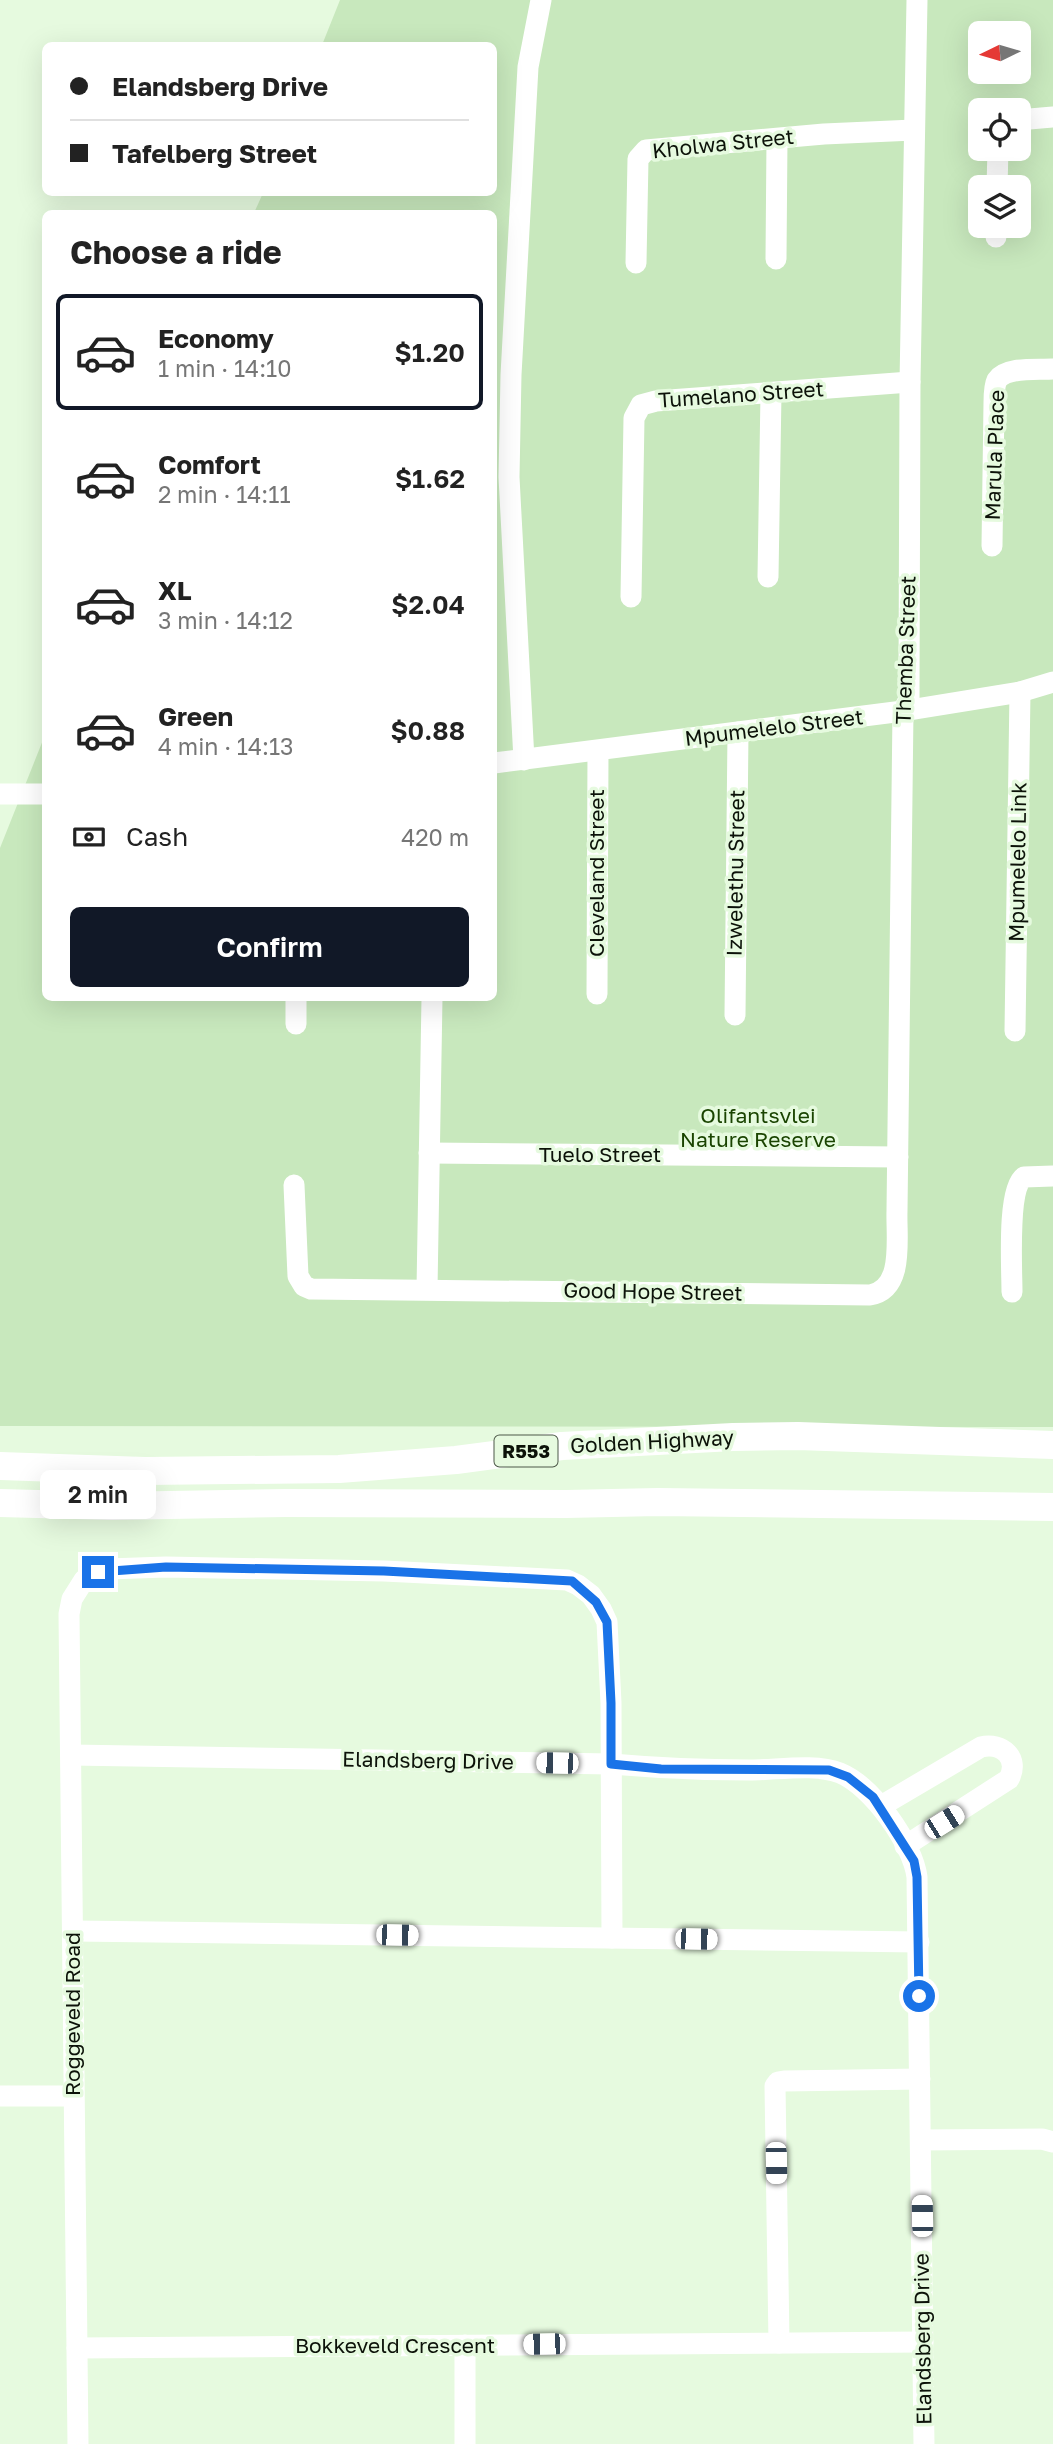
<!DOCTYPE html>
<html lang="en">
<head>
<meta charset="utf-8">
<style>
	body { margin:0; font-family:"Golos Text",sans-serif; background:#f2f2f2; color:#222; height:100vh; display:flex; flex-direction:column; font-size:26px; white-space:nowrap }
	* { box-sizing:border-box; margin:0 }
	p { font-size:23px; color:#767676 }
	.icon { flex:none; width:38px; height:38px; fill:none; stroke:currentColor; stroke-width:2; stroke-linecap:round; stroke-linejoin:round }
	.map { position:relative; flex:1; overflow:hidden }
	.drawer { position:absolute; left:42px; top:210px; width:455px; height:791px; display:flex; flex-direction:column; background:#fff; border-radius:10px; box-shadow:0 7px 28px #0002 }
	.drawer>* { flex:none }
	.guide { position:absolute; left:42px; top:42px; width:455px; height:154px; border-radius:10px; box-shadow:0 7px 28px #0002; display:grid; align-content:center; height:154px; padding:0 28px; background:#fff }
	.needle { width:46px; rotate:265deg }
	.fabs { position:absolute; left:968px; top:21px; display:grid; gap:14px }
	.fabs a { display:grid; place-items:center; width:63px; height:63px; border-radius:10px; background:#fff; box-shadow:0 7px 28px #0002; font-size:35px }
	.end { position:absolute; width:32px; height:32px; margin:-16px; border:9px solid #1a73e8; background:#fff; box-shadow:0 0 0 4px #fff }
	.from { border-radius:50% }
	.bubble { position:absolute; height:49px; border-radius:10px; background:#fff; box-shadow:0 7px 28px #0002; font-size:23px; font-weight:600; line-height:49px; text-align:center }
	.car { position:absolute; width:21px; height:42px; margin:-21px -10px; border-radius:9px; box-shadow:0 0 5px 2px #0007; background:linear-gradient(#fff 24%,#345 0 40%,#fff 0 76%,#345 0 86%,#fff 0) }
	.guide b { display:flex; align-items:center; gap:24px; height:66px; font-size:26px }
	.guide b+b { border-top:2px solid #e0e0e0 }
	.guide i { width:18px; height:18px; background:#222 }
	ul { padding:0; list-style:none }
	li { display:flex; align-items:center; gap:21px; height:116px; margin:0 14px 10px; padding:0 14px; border:4px solid transparent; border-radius:10px }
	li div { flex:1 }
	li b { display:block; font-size:26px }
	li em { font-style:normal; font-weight:600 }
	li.on { border-color:#111827 }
	li>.icon { width:63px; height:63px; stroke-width:1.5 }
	h2 { padding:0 28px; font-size:32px; line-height:84px }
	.pay { display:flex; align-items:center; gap:18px; height:77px; padding:0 28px; font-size:26px }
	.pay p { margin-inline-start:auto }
	.button { display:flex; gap:14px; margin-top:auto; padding:14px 28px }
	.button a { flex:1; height:80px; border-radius:10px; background:#111827; color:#fff; font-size:28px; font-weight:600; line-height:80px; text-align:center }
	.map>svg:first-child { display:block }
	.green { fill:#c8e8bd; fill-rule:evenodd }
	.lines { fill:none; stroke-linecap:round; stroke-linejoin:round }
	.minor { stroke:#fff; stroke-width:21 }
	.major { stroke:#fff; stroke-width:28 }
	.route { stroke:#1a73e8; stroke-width:9 }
	.labels { text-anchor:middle; stroke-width:7; stroke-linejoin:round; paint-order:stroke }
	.shield { fill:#e6fadf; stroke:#4d5849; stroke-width:2 }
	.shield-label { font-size:19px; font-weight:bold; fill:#0c1209 }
	.street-label { font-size:21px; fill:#0c1209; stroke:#e6fadf }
	.park-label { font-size:21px; fill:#1a4401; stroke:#e6fadf }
</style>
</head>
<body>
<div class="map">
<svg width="1053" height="2444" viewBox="0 0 1053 2444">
	<rect width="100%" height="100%" fill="#e6fadf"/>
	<path class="green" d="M340 0H1053V1427L0 1426V848L45 735 46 998H494V214L254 213 263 193 494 192V46L322 45ZM980 33H1018V72H980ZM980 110H1018V149H980ZM980 187H1018V226H980Z"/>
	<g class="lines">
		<g class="minor">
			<path d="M1018 120 1053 117"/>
			<path d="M997 187 998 149"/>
			<path d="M996 237V226"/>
			<path d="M776 259 777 139"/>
			<path d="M636 263 638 159 646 150 824 134 914 130"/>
			<path d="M992 546 994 403C994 396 994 386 997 380 1007 366 1038 370 1053 369"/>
			<path d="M768 577 771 393"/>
			<path d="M631 597 634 418 641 405 656 401 910 382"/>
			<path d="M524 760 509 477 511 375 528 67 541 0"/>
			<path d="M494 763 903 711 1020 692 1053 682"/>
			<path d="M0 794H46"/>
			<path d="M597 994 598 751"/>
			<path d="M735 1015 738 732"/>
			<path d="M296 1024V998"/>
			<path d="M1015 1031 1020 692"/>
			<path d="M429 1153 898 1157"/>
			<path d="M294 1185 298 1276 304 1286 311 1289 870 1295C905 1289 896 1238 897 1211L903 711 909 699V687L910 382 917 0"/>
			<path d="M427 1289 432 998"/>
			<path d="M1012 1292C1012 1269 1007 1189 1024 1177L1053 1176"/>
			<path d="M71 1755 611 1764C657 1768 703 1770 750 1770 778 1770 814 1763 840 1773 872 1786 913 1844 917 1877L924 2444"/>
			<path d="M881 1806 981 1747C1002 1742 1020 1758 1009 1779L905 1846"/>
			<path d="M74 1931 919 1942"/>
			<path d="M0 2096H73"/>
			<path d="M921 2140 1042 2139 1053 2142"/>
			<path d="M779 2343 775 2086 778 2082 784 2081 920 2079"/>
			<path d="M77 2348 923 2342"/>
			<path d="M78 2444 69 1614 72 1599 84 1580 90 1575 108 1569 166 1567 384 1571 567 1580 578 1585 591 1595 601 1609 607 1622 611 1703 612 1938"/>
			<path d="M465 2444V2345"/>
		</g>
		<g class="major">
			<path d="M0 1466 145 1471 339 1469 456 1460 562 1446 733 1437 798 1436 1053 1445"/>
			<path d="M0 1503 112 1506 286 1503 566 1504 658 1502 1053 1507"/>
		</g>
	</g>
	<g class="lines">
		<path class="route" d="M98 1572 166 1567 384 1571 572 1581 596 1602 607 1622 611 1703V1764L661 1769 829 1770 848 1777 873 1797 914 1861 917 1877 919 1996"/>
	</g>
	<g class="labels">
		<rect class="shield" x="494.5" y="1435.5" width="63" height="31" rx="5"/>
		<g class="shield-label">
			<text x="526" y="1458">R553</text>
		</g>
		<g class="street-label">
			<text transform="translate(723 144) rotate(-6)" y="7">Kholwa Street</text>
			<text transform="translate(741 395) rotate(-4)" y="7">Tumelano Street</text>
			<text transform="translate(995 455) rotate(-88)" y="7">Marula Place</text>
			<text transform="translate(906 650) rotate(-88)" y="7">Themba Street</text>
			<text transform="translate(774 728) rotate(-7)" y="7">Mpumelelo Street</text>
			<text transform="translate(1018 862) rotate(-89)" y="7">Mpumelelo Link</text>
			<text transform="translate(597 873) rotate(-90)" y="7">Cleveland Street</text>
			<text transform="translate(736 873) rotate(-89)" y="7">Izwelethu Street</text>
			<text x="600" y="1162">Tuelo Street</text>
			<text transform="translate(653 1292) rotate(1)" y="7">Good Hope Street</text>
			<text transform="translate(652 1442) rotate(-3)" y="7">Golden Highway</text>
			<text transform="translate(428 1761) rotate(1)" y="7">Elandsberg Drive</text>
			<text transform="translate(73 2014) rotate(-90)" y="7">Roggeveld Road</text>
			<text transform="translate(923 2339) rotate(-91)" y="7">Elandsberg Drive</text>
			<text x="395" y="2353">Bokkeveld Crescent</text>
		</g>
		<g class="park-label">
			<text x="758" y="1123">Olifantsvlei<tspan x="758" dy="24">Nature Reserve</tspan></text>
		</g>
	</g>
</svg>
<div class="fabs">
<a><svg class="needle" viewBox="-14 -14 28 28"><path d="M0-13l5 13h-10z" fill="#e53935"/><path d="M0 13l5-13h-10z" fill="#767676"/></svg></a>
<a><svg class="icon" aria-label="locate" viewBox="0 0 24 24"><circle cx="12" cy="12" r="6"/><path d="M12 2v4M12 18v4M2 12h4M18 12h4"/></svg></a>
<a><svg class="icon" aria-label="layers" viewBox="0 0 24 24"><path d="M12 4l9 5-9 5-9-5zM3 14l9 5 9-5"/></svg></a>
</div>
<i class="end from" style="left:919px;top:1996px"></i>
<i class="end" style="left:98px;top:1572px"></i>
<div class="bubble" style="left:40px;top:1470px;width:116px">2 min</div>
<i class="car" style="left:557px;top:1763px;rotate:271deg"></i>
<i class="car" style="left:944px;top:1822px;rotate:58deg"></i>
<i class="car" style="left:397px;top:1935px;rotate:91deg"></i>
<i class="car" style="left:696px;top:1939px;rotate:91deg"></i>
<i class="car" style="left:776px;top:2163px;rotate:179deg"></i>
<i class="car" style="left:922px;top:2216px;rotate:359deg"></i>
<i class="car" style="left:544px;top:2344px;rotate:269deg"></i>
<div class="guide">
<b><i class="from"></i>Elandsberg Drive</b>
<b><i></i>Tafelberg Street</b>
</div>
<section class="drawer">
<h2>Choose a ride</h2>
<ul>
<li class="on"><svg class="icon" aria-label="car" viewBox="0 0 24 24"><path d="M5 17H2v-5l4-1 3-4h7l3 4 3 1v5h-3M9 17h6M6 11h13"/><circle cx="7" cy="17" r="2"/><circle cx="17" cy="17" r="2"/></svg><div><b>Economy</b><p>1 min · 14:10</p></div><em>$1.20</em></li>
<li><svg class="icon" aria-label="car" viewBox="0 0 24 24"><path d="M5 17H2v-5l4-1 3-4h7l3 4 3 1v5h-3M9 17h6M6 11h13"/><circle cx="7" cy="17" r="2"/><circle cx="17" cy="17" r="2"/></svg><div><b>Comfort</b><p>2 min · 14:11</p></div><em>$1.62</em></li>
<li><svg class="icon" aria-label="car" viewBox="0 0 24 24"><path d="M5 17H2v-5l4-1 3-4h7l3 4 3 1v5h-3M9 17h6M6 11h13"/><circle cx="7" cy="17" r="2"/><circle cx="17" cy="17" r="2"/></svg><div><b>XL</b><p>3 min · 14:12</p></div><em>$2.04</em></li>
<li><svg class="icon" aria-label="car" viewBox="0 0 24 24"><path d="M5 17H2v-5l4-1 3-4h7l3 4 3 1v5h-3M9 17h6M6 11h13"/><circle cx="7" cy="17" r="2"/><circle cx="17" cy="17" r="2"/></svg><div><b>Green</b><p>4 min · 14:13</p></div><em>$0.88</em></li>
</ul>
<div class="pay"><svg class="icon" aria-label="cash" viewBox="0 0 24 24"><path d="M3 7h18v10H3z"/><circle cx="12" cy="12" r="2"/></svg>Cash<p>420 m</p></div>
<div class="button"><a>Confirm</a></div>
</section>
</div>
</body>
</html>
